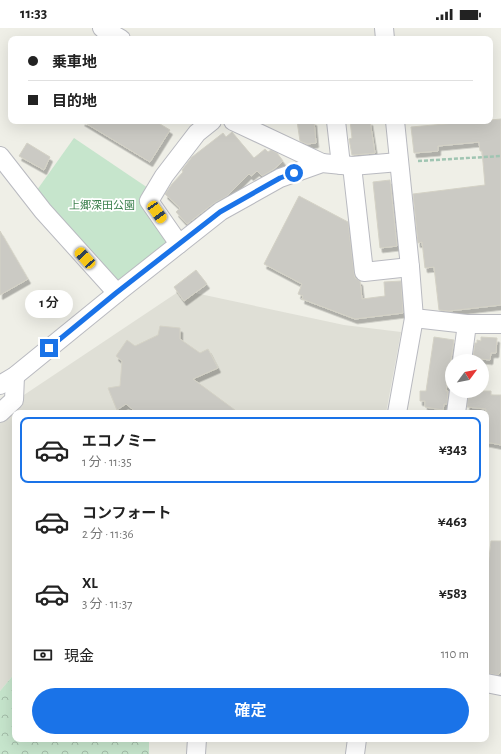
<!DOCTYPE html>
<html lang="ja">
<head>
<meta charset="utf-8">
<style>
	body { margin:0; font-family:"Alegreya Sans","Noto Sans JP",sans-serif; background:#f6f6f6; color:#222; height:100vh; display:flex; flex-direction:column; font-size:15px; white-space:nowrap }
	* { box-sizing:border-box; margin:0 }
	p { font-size:13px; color:#767676 }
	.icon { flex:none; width:22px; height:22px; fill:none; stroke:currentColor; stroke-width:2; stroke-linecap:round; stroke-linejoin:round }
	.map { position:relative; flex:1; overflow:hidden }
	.panel { position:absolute; left:12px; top:382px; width:477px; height:332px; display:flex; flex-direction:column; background:#fff; border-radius:8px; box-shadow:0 4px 16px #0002 }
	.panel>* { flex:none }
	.banner { position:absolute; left:8px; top:8px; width:485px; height:88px; border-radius:8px; box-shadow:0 4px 16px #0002; display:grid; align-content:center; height:88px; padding:0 20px; background:#fff }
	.needle { width:26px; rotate:58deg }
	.buttons { position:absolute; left:445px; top:326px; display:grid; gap:8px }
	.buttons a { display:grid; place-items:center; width:44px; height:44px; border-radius:50%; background:#fff; box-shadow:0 4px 16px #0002; font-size:20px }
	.end { position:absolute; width:18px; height:18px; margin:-9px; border:5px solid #1a73e8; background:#fff; box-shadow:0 0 0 2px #fff }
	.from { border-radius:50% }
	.bubble { position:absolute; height:28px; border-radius:14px; background:#fff; box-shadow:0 4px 16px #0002; font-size:13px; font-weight:600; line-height:28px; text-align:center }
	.car { position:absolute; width:12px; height:24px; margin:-12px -6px; border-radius:5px; box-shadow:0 0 3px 1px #0007; background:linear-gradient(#f5c518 24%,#345 0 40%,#f5c518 0 76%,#345 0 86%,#f5c518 0) }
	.banner b { display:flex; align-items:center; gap:14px; height:38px; font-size:15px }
	.banner b+b { border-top:1px solid #e0e0e0 }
	.banner i { width:10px; height:10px; background:#222 }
	ul { padding:7px 0 0; list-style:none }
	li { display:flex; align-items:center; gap:12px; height:66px; margin:0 8px 6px; padding:0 12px; border:2px solid transparent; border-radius:8px }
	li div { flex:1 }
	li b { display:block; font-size:15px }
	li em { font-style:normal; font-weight:600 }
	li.current { border-color:#1a73e8 }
	li>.icon { width:36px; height:36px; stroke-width:1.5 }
	.pay { display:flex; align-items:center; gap:10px; height:44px; padding:0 20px; font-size:15px }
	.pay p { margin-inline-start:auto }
	.button { display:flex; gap:8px; margin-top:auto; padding:8px 20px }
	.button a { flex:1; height:46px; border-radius:24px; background:#1a73e8; color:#fff; font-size:16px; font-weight:600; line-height:46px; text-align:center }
	.status { display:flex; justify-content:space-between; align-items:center; height:28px; padding:0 20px; background:#fff; direction:ltr }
	.status svg { height:11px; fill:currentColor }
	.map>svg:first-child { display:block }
	.education { fill:#dfdfd6 }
	.forest { fill:url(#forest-crowns) }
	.park { fill:#c6e5cc }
	.building { fill:#cbcac4; stroke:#d4d2c6; filter:url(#shadow) }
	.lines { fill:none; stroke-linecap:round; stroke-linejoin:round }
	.minor-casing { stroke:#b9bac0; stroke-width:20 }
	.path { stroke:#a0c5b2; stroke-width:2.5; stroke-dasharray:4 2; stroke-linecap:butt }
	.minor { stroke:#fff; stroke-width:18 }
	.route { stroke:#1a73e8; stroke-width:5 }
	.labels { text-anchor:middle; stroke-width:3.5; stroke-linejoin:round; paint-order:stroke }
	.park-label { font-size:11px; fill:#3c804d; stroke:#fff }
</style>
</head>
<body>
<div class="status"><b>11:33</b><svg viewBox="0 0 49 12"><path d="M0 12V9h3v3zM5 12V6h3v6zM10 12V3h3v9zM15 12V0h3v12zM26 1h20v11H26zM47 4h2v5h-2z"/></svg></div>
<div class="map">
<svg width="501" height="726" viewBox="0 0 501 726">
	<defs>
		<pattern id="forest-crowns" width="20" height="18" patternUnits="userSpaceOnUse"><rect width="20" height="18" fill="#c6e5cc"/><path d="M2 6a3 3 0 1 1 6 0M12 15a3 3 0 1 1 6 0" fill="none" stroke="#a4bda9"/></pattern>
		<filter id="shadow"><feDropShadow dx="2.5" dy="4.5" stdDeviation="0" flood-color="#0004"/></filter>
	</defs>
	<rect width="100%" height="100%" fill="#efefe7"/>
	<path class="education" d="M181 262 344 297 401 304 386 385H15V645L0 663V383Z"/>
	<path class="forest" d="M15 645V711H149V726H0V663Z"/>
	<path class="park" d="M74 110 148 160 170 214 116 255 37 162Z"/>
	<g class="building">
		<path d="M501 91V277L449 283 439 282 434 239 425 240 422 214 418 215 413 166 485 157 482 123H480L479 114 438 118V123L414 125 411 99Z"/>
		<path d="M82 93H155L170 102 150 134Z"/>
		<path d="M297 93H314L316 115 307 116 300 113Z"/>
		<path d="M350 93H370L375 125 352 127 349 111 352 110Z"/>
		<path d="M232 104 254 130 265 121 268 124 271 122 277 125 283 133 274 141 262 148 257 143 251 148 249 146 227 168 214 175 187 196 176 184 180 180 165 166 172 156 183 144 182 142 192 129 223 105 226 109Z"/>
		<path d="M27 115 50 129 44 142 19 128Z"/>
		<path d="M390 152 397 218 380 220 373 154Z"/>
		<path d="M299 168 348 194 354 245 355 250 360 253 362 271 385 268 384 254 401 253 403 285 355 291 302 271 303 268 298 266 302 256 264 236Z"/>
		<path d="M0 203 28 251 0 267Z"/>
		<path d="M196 242 207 256 184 273 174 259Z"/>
		<path d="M160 298 180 300V311L200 325 208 321 218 340 193 351 239 385H137L126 376 117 382 108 360 120 358 122 333 116 328 127 312 135 318 158 307Z"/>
		<path d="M434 309 454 312 446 363H448L447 376H444L443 382 425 379V373H420V363H426Z"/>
		<path d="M481 309 497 310 496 325H491L490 332 473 330 475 315H477V312L481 313Z"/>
		<path d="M469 363H491V367H501V417L486 414V381L467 379Z"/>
		<path d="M491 513H501V643L498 647 486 645V555Z"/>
	</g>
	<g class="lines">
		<defs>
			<g id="minor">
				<path d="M102 0 121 11"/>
				<path d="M384 0 385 11"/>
				<path d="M233 93 322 135"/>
				<path d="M336 93 341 137"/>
				<path d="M395 93 410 239 414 290 467 296H501"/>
				<path d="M0 128 43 183 117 265 221 183 280 150 322 135 352 138 399 134"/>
				<path d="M352 138 364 244 410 239"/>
				<path d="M179 216 149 173 164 148 197 105 212 93"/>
				<path d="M462 333 467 296"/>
				<path d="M0 357 15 348 117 265"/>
				<path d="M0 385 14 372 15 348"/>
				<path d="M397 385 414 290"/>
				<path d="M456 385 459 363"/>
				<path d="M486 655 501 658"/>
				<path d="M196 726 197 711"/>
				<path d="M355 726 357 711"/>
			</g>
		</defs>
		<use href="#minor" class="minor-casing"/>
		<path class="path" d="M418 133 501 128"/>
		<use href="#minor" class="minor"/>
	</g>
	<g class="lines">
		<path class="route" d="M49 320 116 265 220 184 280 150 294 145"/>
	</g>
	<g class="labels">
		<g class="park-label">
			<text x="102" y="181">上郷深田公園</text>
		</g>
	</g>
</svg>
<div class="buttons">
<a><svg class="needle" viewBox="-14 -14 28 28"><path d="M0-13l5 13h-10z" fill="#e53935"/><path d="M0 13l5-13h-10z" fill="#767676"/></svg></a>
</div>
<i class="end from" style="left:294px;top:145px"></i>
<i class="end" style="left:49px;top:320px"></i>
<div class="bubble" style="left:25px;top:262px;width:48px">1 分</div>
<i class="car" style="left:157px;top:184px;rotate:145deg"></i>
<i class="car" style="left:85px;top:230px;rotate:318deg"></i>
<div class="banner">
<b><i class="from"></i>乗車地</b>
<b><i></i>目的地</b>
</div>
<section class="panel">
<ul>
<li class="current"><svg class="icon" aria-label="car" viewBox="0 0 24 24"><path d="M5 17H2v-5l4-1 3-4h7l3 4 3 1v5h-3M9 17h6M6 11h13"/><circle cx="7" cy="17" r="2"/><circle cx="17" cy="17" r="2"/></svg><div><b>エコノミー</b><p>1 分 · 11:35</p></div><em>¥343</em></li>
<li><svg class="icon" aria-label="car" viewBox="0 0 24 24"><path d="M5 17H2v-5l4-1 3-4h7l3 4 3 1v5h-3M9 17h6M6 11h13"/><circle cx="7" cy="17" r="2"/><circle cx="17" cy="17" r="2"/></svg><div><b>コンフォート</b><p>2 分 · 11:36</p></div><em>¥463</em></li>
<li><svg class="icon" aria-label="car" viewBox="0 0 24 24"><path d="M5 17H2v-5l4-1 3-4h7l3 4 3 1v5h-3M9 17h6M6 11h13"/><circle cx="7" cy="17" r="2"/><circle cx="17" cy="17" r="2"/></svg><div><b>XL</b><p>3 分 · 11:37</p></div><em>¥583</em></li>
</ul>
<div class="pay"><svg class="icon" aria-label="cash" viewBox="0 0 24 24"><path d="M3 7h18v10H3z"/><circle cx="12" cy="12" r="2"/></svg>現金<p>110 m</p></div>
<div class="button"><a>確定</a></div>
</section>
</div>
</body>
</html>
